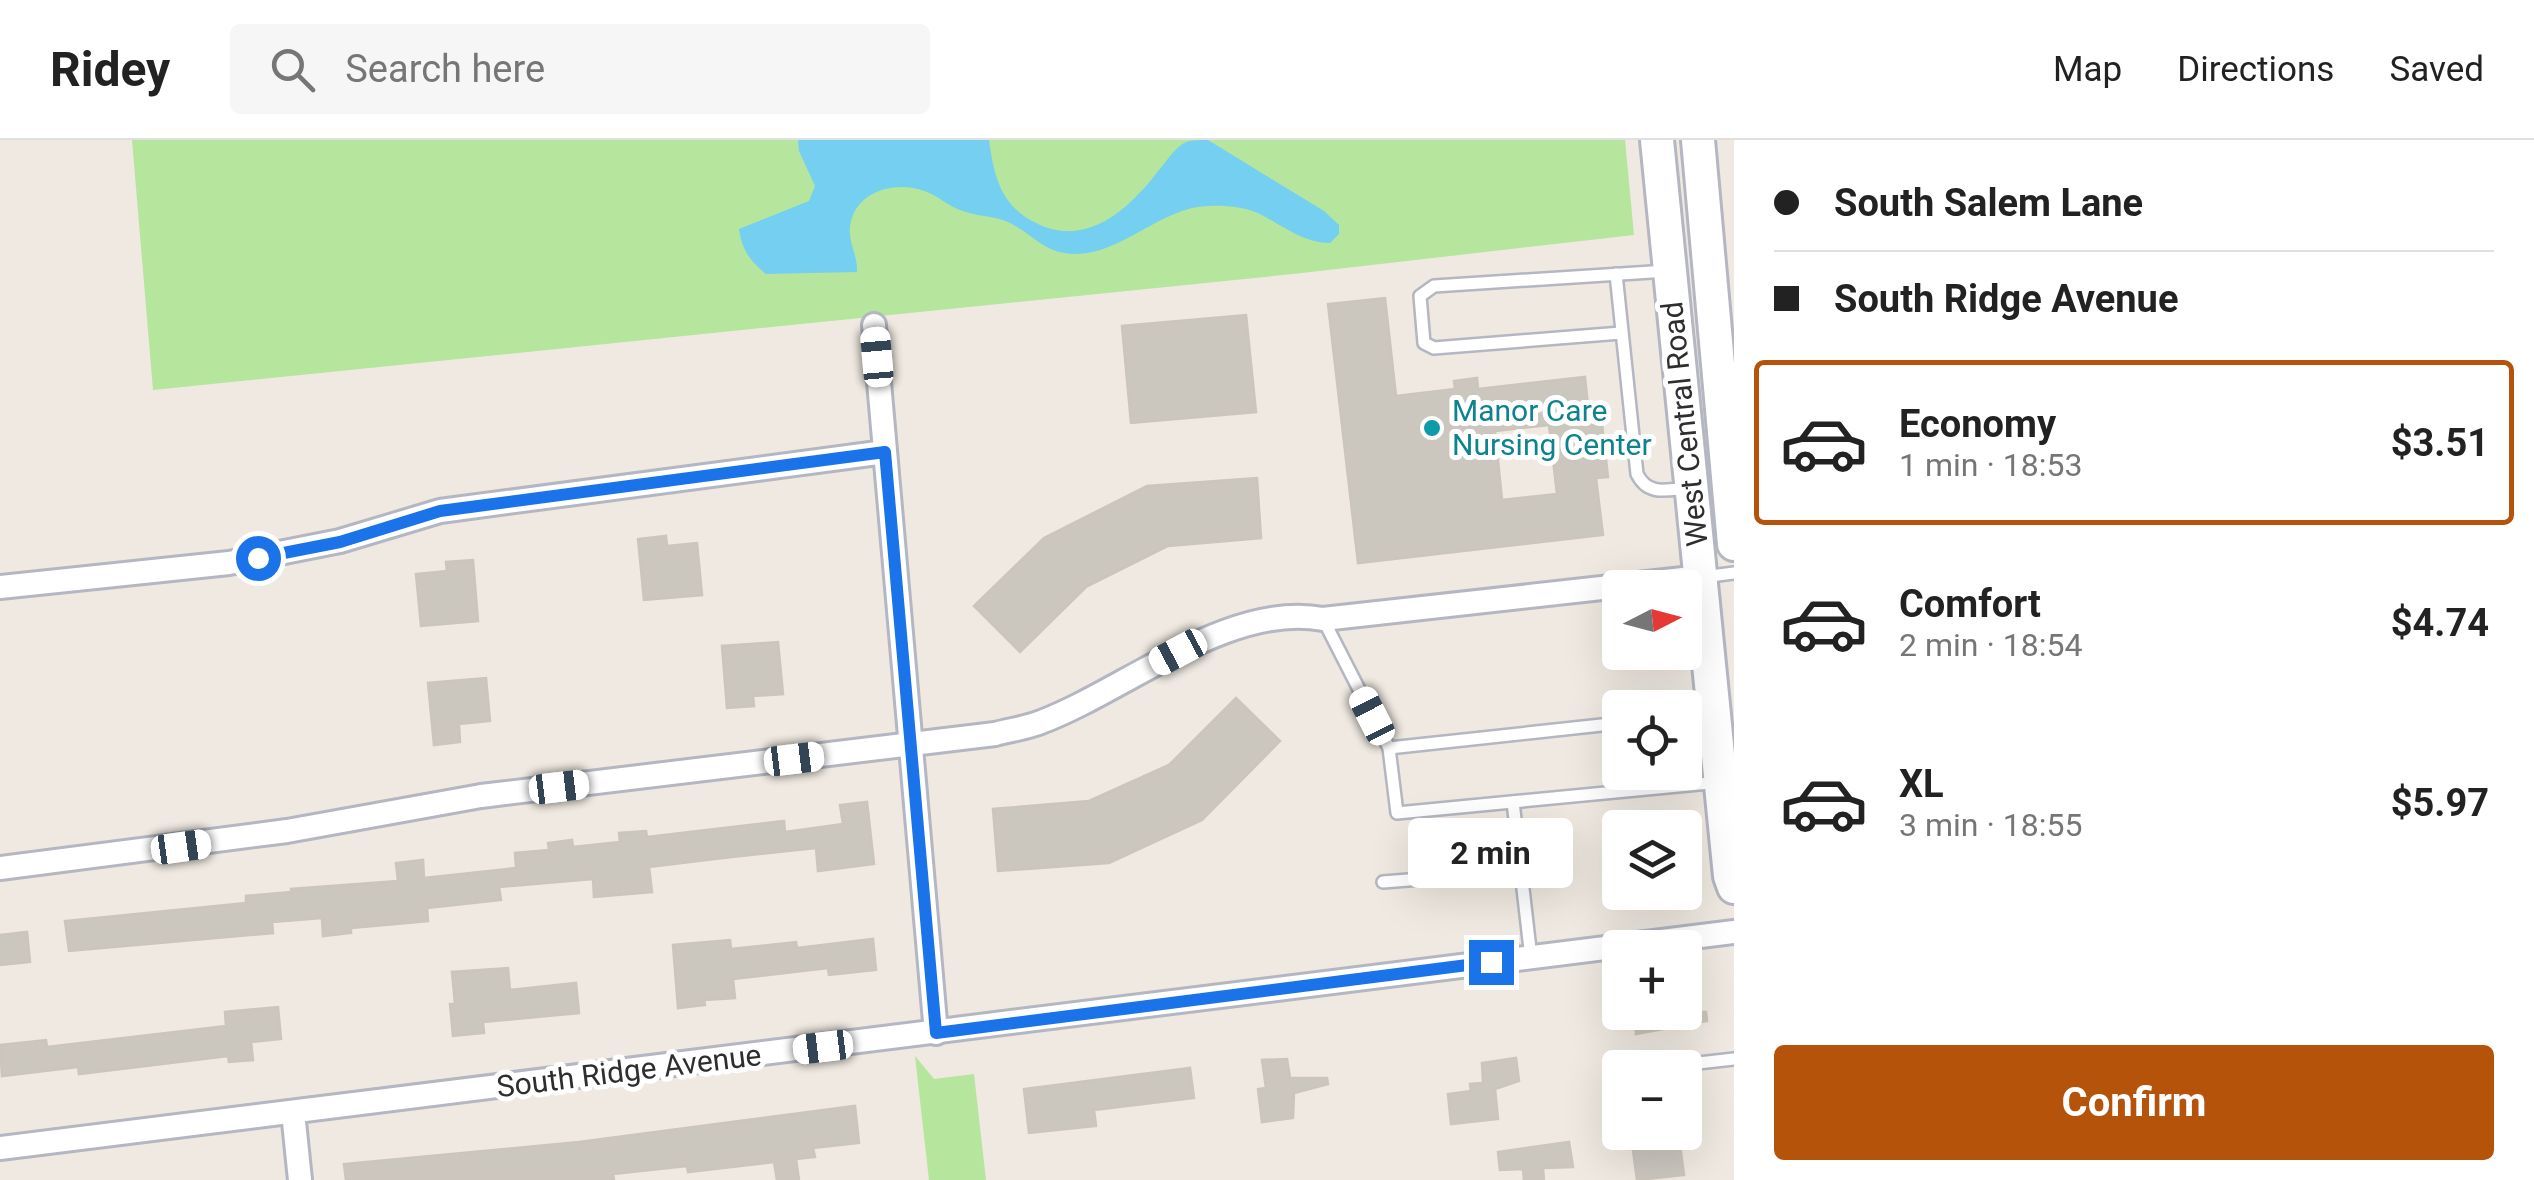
<!DOCTYPE html>
<html lang="en">
<head>
<meta charset="utf-8">
<style>
	body { margin:0; font-family:Roboto,sans-serif; background:#f6f6f6; color:#222; height:100vh; display:flex; flex-direction:column; font-size:38px; white-space:nowrap }
	* { box-sizing:border-box; margin:0 }
	p { font-size:32px; color:#767676 }
	.icon { flex:none; width:55px; height:55px; fill:none; stroke:currentColor; stroke-width:2; stroke-linecap:round; stroke-linejoin:round }
	.map { position:relative; flex:1; overflow:hidden }
	.panel { display:flex; flex-direction:column; background:#fff; width:800px }
	.panel>* { flex:none }
	.banner { display:grid; align-content:center; height:220px; padding:0 40px; background:#fff }
	.needle { width:65px; rotate:84deg }
	.tools { position:absolute; left:1602px; top:430px; display:grid; gap:20px }
	.tools a { display:grid; place-items:center; width:100px; height:100px; border-radius:10px; background:#fff; box-shadow:0 10px 40px #0002; font-size:50px }
	.end { position:absolute; width:45px; height:45px; margin:-22px; border:12px solid #1a73e8; background:#fff; box-shadow:0 0 0 5px #fff }
	.from { border-radius:50% }
	.bubble { position:absolute; height:70px; border-radius:10px; background:#fff; box-shadow:0 10px 40px #0002; font-size:32px; font-weight:700; line-height:70px; text-align:center }
	.car { position:absolute; width:30px; height:60px; margin:-30px -15px; border-radius:12px; box-shadow:0 0 8px 2px #0007; background:linear-gradient(#fff 24%,#345 0 40%,#fff 0 76%,#345 0 86%,#fff 0) }
	.banner b { display:flex; align-items:center; gap:35px; height:95px; font-size:38px }
	.banner b+b { border-top:2px solid #e0e0e0 }
	.banner i { width:25px; height:25px; background:#222 }
	ul { padding:0; list-style:none }
	li { display:flex; align-items:center; gap:30px; height:165px; margin:0 20px 15px; padding:0 20px; border:5px solid transparent; border-radius:10px }
	li div { flex:1 }
	li b { display:block; font-size:38px }
	li em { font-style:normal; font-weight:700 }
	li.active { border-color:#b45309 }
	li>.icon { width:90px; height:90px; stroke-width:1.5 }
	.primary-button { display:flex; gap:20px; margin-top:auto; padding:20px 40px }
	.primary-button a { flex:1; height:115px; border-radius:10px; background:#b45309; color:#fff; font-size:40px; font-weight:700; line-height:115px; text-align:center }
	header { display:flex; align-items:center; gap:60px; box-sizing:border-box; height:140px; padding:0 50px; background:#fff; border-bottom:2px solid #e0e0e0 }
	header strong { font-size:48px }
	nav { display:flex; gap:55px; margin-inline-start:auto; font-size:35px }
	.search { width:700px; height:90px; background:#f6f6f6; display:flex; align-items:center; gap:25px; box-sizing:border-box; padding:0 35px; border-radius:10px; color:#767676; font-size:38px }
	main { display:flex; flex:1; min-height:0 }
	.map>svg:first-child { display:block }
	.green { fill:#b6e59e }
	.water { fill:#75cff0 }
	.building { fill:#cbc7bf; stroke:#cbc5ba; stroke-width:2.5; fill-rule:evenodd }
	.lines { fill:none; stroke-linecap:round; stroke-linejoin:round }
	.service-casing { stroke:#b4b7c1; stroke-width:16 }
	.minor-casing { stroke:#b4b7c1; stroke-width:28 }
	.secondary-casing { stroke:#b4b7c1; stroke-width:38 }
	.service { stroke:#fff; stroke-width:11 }
	.minor { stroke:#fff; stroke-width:22 }
	.secondary { stroke:#fff; stroke-width:32 }
	.route { stroke:#1a73e8; stroke-width:12 }
	.culture-dot { fill:#0f9aa8; stroke:#fff; stroke-width:4 }
	.labels { text-anchor:middle; stroke-width:10; stroke-linejoin:round; paint-order:stroke }
	.culture-label { font-size:30px; fill:#0d838f; stroke:#fff; text-anchor:start }
	.street-label { font-size:30px; fill:#2e2e2e; stroke:#fff }
</style>
</head>
<body>
<header>
<strong>Ridey</strong>
<div class="search"><svg class="icon" aria-label="search" viewBox="0 0 24 24"><circle cx="10" cy="10" r="6"/><path d="M15 15l6 6"/></svg>Search here</div>
<nav><a>Map</a><a>Directions</a><a>Saved</a></nav>
</header>
<main>
<div class="map">
<svg width="1734" height="1040" viewBox="0 0 1734 1040">
	<rect width="100%" height="100%" fill="#efe9e1"/>
	<g class="green">
		<path d="M132 0H1625L1634 95 1293 134 153 250Z"/>
		<path d="M915 916 934 939 974 934 986 1040H929Z"/>
	</g>
	<path class="water" d="M798 0H989C994 37 1001 66 1036 83 1087 109 1130 68 1159 30 1167 21 1175 7 1186 2 1192 0 1201 0 1208 0L1324 71 1339 85V94L1330 103C1304 103 1283 86 1260 74 1246 67 1224 65 1208 66 1158 67 1116 122 1064 113 1042 109 1031 94 1012 84 996 75 977 77 960 70 949 66 939 57 927 52 896 39 854 51 850 87 848 102 858 116 857 132L766 134C750 121 742 110 739 89L809 61 815 46 799 11Z"/>
	<g class="building">
		<path d="M1385 158 1396 256 1455 249 1454 241 1477 238 1478 249 1585 237 1590 285 1602 284 1608 337 1596 338 1603 395 1358 423 1328 164ZM1549 285 1557 354 1502 360 1495 291Z"/>
		<path d="M1246 175 1256 272 1131 283 1122 186Z"/>
		<path d="M1257 338 1261 398 1168 406 1086 447 1020 512 974 466 1044 398 1147 346Z"/>
		<path d="M666 396 667 406 697 403 702 455 644 460 638 399Z"/>
		<path d="M473 420 478 481 421 486 416 434 447 431 446 422Z"/>
		<path d="M778 502 783 554 753 556 754 566 727 568 722 506Z"/>
		<path d="M486 538 490 581 459 584 460 602 434 605 428 543Z"/>
		<path d="M1236 558 1280 601 1202 680 1109 723 998 731 993 669 1089 661 1169 625Z"/>
		<path d="M867 662 874 724 818 731 816 708 723 718 649 727 652 752 594 757 593 739 499 747 501 760 427 768 428 781 351 788V793L323 796 322 778 272 782 273 793 69 811 65 781 246 763V756L291 752V749L398 741 396 723 423 720 424 738 516 728 515 713 549 710 548 703 572 700 573 707 620 702 619 693 646 691 647 697 784 681 785 692 843 684 840 665Z"/>
		<path d="M27 792 30 822 0 825V795Z"/>
		<path d="M873 799 876 830 829 835 828 828 733 839 735 858 704 860 705 865 678 868 673 805 730 800 731 809 796 802 797 808Z"/>
		<path d="M508 828 510 850 576 843 579 873 483 882 484 893 453 896 450 864H455L452 832Z"/>
		<path d="M278 867 281 899 251 902 253 920 229 922 228 916 79 934 78 927 2 936 0 905 46 900 47 907 226 886 225 872Z"/>
		<path d="M1634 872H1706L1707 881 1636 894Z"/>
		<path d="M1516 918 1519 941 1495 949 1498 979 1451 984 1448 954 1471 951 1470 944 1483 943 1482 923Z"/>
		<path d="M1287 919 1290 938H1327L1328 944 1294 953 1293 978 1262 982 1258 949 1266 948 1262 920Z"/>
		<path d="M1190 928 1194 958 1094 970 1096 986 1029 993 1024 949Z"/>
		<path d="M855 966 859 1003 813 1008 815 1017 796 1019 799 1040H777L774 1022 688 1032 687 1026 613 1034 614 1040H346L344 1024 579 1002Z"/>
		<path d="M1569 1002 1573 1027 1543 1028 1544 1040H1524L1523 1029 1500 1030 1498 1012Z"/>
		<path d="M1680 1005 1684 1035 1637 1040 1633 1010Z"/>
	</g>
	<g class="lines">
		<defs>
			<g id="service">
				<path d="M1616 134 1637 334C1648 356 1666 350 1688 348"/>
				<path d="M1621 193 1434 208 1424 203 1420 156 1434 146 1667 131"/>
				<path d="M1703 437 1734 433"/>
				<path d="M1323 479 1389 608 1620 583"/>
				<path d="M1685 576 1711 574"/>
				<path d="M1389 608 1397 673 1720 642"/>
				<path d="M1513 662 1531 818"/>
				<path d="M1383 742 1521 731"/>
				<path d="M1654 928 1734 919"/>
				<path d="M1610 932 1620 931"/>
			</g>
			<g id="minor">
				<path d="M874 185 936 893"/>
				<path d="M0 447 229 423 340 401 440 371 885 312"/>
				<path d="M0 728 287 691 481 656 995 594C1010 590 1026 588 1041 582 1124 551 1230 461 1323 479L1701 437"/>
				<path d="M293 972 300 1040"/>
				<path d="M0 1008 1734 792"/>
			</g>
			<g id="secondary">
				<path d="M1657 0 1730 736 1734 747"/>
				<path d="M1698 0 1734 404"/>
			</g>
		</defs>
		<use href="#service" class="service-casing"/>
		<use href="#minor" class="minor-casing"/>
		<use href="#secondary" class="secondary-casing"/>
		<use href="#service" class="service"/>
		<use href="#minor" class="minor"/>
		<use href="#secondary" class="secondary"/>
	</g>
	<g class="lines">
		<path class="route" d="M258 418 340 402 440 371 885 312 936 893 1491 822"/>
	</g>
	<circle class="culture-dot" cx="1432" cy="288" r="10"/>
	<g class="labels">
		<g class="culture-label">
			<text x="1452" y="281">Manor Care<tspan x="1452" dy="34">Nursing Center</tspan></text>
		</g>
		<g class="street-label">
			<text transform="translate(1685 284) rotate(-96)" y="10">West Central Road</text>
			<text transform="translate(629 931) rotate(-7)" y="10">South Ridge Avenue</text>
		</g>
	</g>
</svg>
<div class="tools">
<a><svg class="needle" viewBox="-14 -14 28 28"><path d="M0-13l5 13h-10z" fill="#e53935"/><path d="M0 13l5-13h-10z" fill="#767676"/></svg></a>
<a><svg class="icon" aria-label="locate" viewBox="0 0 24 24"><circle cx="12" cy="12" r="6"/><path d="M12 2v4M12 18v4M2 12h4M18 12h4"/></svg></a>
<a><svg class="icon" aria-label="layers" viewBox="0 0 24 24"><path d="M12 4l9 5-9 5-9-5zM3 14l9 5 9-5"/></svg></a>
<a>+</a>
<a>−</a>
</div>
<i class="end from" style="left:258px;top:418px"></i>
<i class="end" style="left:1491px;top:822px"></i>
<div class="bubble" style="left:1408px;top:678px;width:165px">2 min</div>
<i class="car" style="left:877px;top:217px;rotate:355deg"></i>
<i class="car" style="left:1178px;top:512px;rotate:242deg"></i>
<i class="car" style="left:1372px;top:576px;rotate:333deg"></i>
<i class="car" style="left:794px;top:619px;rotate:83deg"></i>
<i class="car" style="left:559px;top:647px;rotate:83deg"></i>
<i class="car" style="left:181px;top:707px;rotate:82deg"></i>
<i class="car" style="left:823px;top:907px;rotate:263deg"></i>
</div>
<section class="panel">
<div class="banner">
<b><i class="from"></i>South Salem Lane</b>
<b><i></i>South Ridge Avenue</b>
</div>
<ul>
<li class="active"><svg class="icon" aria-label="car" viewBox="0 0 24 24"><path d="M5 17H2v-5l4-1 3-4h7l3 4 3 1v5h-3M9 17h6M6 11h13"/><circle cx="7" cy="17" r="2"/><circle cx="17" cy="17" r="2"/></svg><div><b>Economy</b><p>1 min · 18:53</p></div><em>$3.51</em></li>
<li><svg class="icon" aria-label="car" viewBox="0 0 24 24"><path d="M5 17H2v-5l4-1 3-4h7l3 4 3 1v5h-3M9 17h6M6 11h13"/><circle cx="7" cy="17" r="2"/><circle cx="17" cy="17" r="2"/></svg><div><b>Comfort</b><p>2 min · 18:54</p></div><em>$4.74</em></li>
<li><svg class="icon" aria-label="car" viewBox="0 0 24 24"><path d="M5 17H2v-5l4-1 3-4h7l3 4 3 1v5h-3M9 17h6M6 11h13"/><circle cx="7" cy="17" r="2"/><circle cx="17" cy="17" r="2"/></svg><div><b>XL</b><p>3 min · 18:55</p></div><em>$5.97</em></li>
</ul>
<div class="primary-button"><a>Confirm</a></div>
</section>
</main>
</body>
</html>
